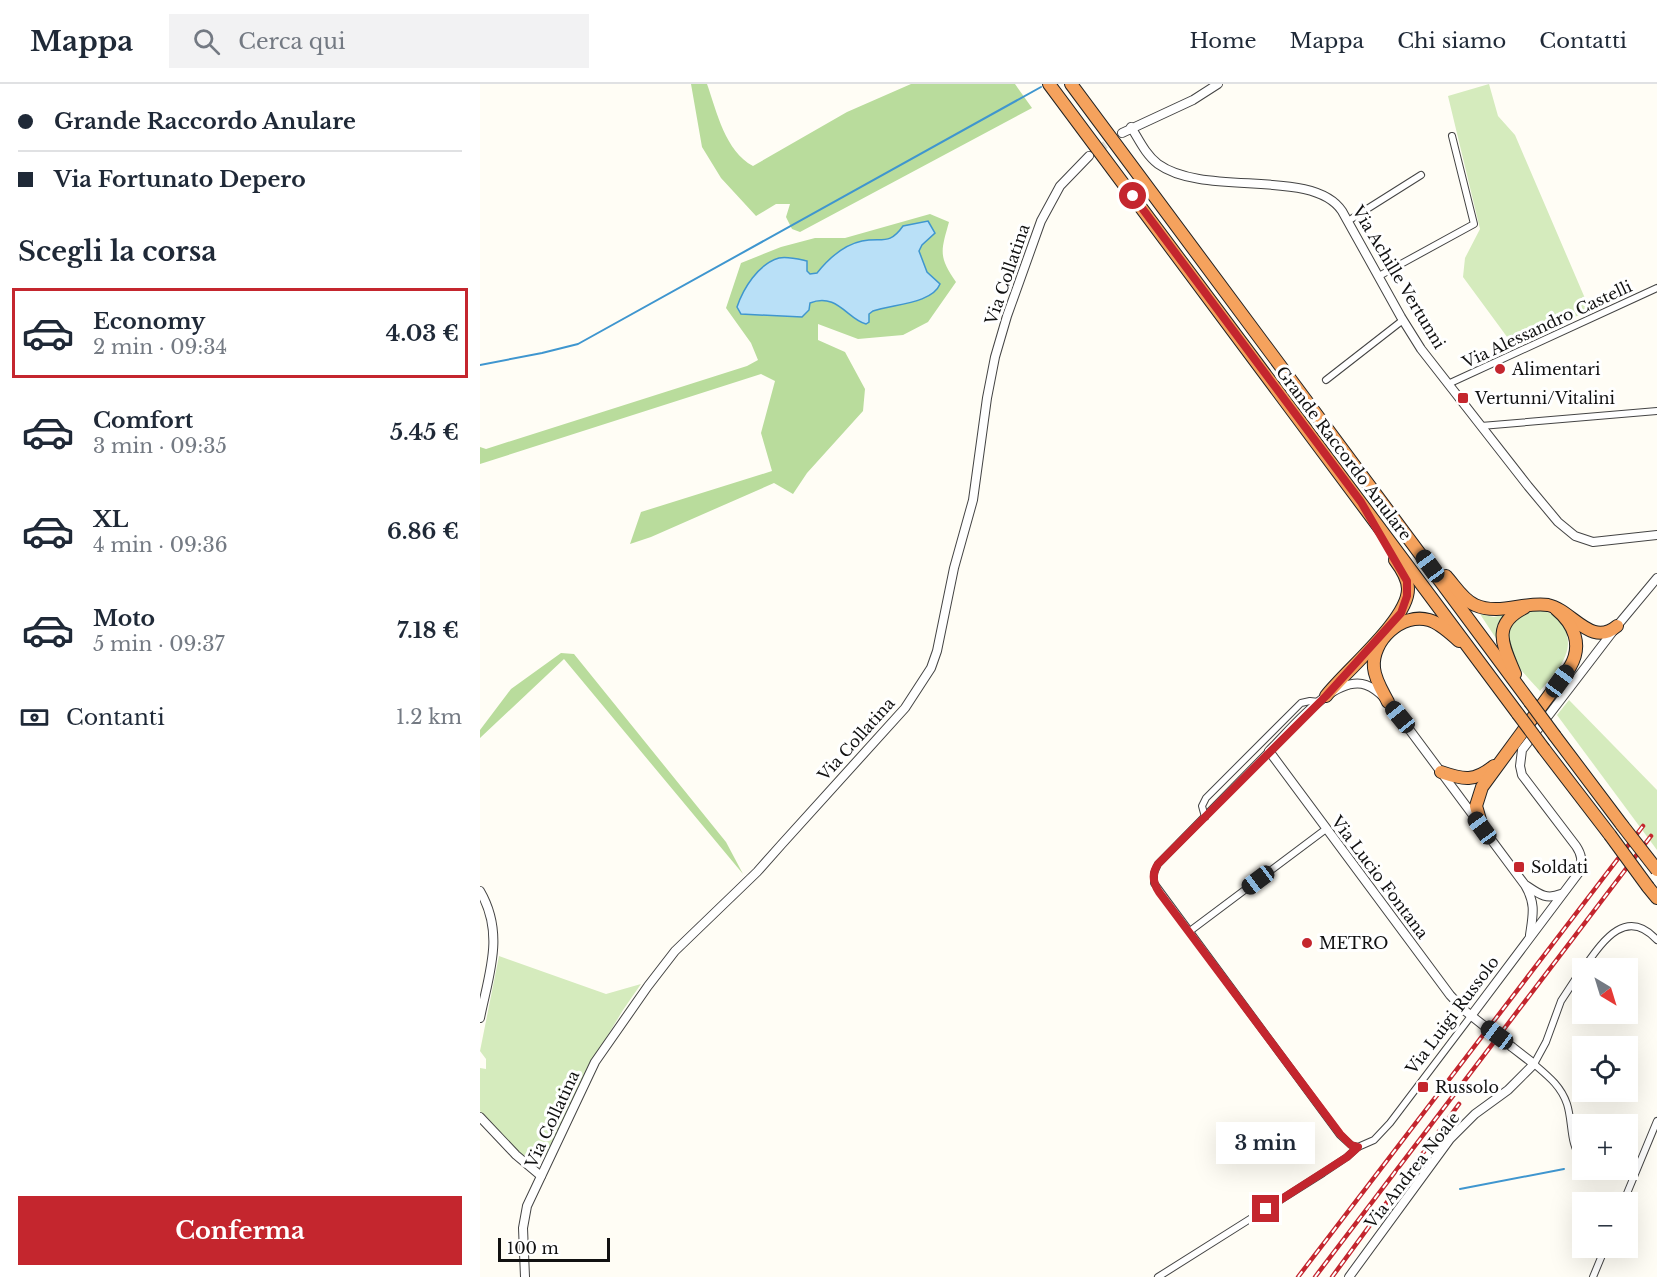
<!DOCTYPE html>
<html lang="it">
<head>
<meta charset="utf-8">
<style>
	body { margin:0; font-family:"Libre Baskerville",serif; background:#f2f2f3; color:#1f2937; height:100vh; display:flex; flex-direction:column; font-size:22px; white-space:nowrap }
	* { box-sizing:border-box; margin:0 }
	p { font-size:20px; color:#747a83 }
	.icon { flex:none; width:33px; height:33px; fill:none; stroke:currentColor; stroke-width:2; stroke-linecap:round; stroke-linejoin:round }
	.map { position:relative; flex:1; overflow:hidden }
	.details { display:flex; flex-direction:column; background:#fff; width:480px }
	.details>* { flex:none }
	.guide { display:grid; align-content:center; height:132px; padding:0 18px; background:#fff }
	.needle { width:39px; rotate:142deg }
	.controls { position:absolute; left:1092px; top:874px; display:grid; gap:12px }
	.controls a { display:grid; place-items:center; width:66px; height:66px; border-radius:0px; background:#fff; box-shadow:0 6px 24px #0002; font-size:30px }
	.scale { position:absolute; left:18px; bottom:15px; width:112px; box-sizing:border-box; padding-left:6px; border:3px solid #111; border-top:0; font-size:16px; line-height:21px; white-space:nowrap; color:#111; -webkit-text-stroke:4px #fff; paint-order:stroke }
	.end { position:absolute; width:27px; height:27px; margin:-14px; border:8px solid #c4262e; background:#fff; box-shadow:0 0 0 3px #fff }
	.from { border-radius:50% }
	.bubble { position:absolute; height:42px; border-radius:0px; background:#fff; box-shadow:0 6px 24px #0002; font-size:20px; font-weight:700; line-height:42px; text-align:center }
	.car { position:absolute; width:18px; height:36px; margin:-18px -9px; border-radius:8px; box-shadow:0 0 4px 2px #0007; background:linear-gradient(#222 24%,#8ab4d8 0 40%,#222 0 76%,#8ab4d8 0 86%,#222 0) }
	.guide b { display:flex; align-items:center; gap:21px; height:57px; font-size:22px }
	.guide b+b { border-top:2px solid #e0e1e3 }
	.guide i { width:15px; height:15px; background:#1f2937 }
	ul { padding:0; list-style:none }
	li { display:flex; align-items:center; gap:18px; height:90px; margin:0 12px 9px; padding:0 6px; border:3px solid transparent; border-radius:0px }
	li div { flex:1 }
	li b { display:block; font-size:22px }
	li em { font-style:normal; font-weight:700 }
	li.current { border-color:#c4262e }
	li>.icon { width:54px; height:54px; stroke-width:1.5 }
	h2 { padding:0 18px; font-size:27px; line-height:72px }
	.pay { display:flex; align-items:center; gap:15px; height:66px; padding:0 18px; font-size:22px }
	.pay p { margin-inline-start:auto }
	.action { display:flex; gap:12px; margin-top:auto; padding:12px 18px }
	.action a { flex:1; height:69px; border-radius:0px; background:#c4262e; color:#fff; font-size:24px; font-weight:700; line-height:69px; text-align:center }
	header { display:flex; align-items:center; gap:36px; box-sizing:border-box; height:84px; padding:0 30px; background:#fff; border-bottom:2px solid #e0e1e3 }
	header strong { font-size:28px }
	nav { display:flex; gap:33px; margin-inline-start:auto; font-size:21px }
	.search { width:420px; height:54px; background:#f2f2f3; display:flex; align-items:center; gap:15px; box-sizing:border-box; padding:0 21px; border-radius:0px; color:#747a83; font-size:22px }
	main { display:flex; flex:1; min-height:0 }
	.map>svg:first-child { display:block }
	.green { fill:#d5ebbd }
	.forest { fill:#b9dc9c }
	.water { fill:#b9e0f7; stroke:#3f96cf; stroke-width:1.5 }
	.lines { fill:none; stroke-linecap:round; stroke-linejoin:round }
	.stream { stroke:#3f96cf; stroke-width:2 }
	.tertiary-tunnel { stroke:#dbdad3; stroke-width:8; stroke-dasharray:8 4; stroke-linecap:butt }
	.minor-casing { stroke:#444; stroke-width:8 }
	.tertiary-casing { stroke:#444; stroke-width:10 }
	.motorway-casing { stroke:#222; stroke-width:14 }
	.minor { stroke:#fff; stroke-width:6 }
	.tertiary { stroke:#fff; stroke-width:8 }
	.motorway { stroke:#f5a25d; stroke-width:12 }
	.rail-casing { stroke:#c4262e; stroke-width:4.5 }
	.rail { stroke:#fff; stroke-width:2; stroke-dasharray:7; stroke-linecap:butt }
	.tertiary-bridge-casing { stroke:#444; stroke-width:10; stroke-linecap:butt }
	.motorway-bridge-casing { stroke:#222; stroke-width:14; stroke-linecap:butt }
	.tertiary-bridge { stroke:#fff; stroke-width:8 }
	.motorway-bridge { stroke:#f5a25d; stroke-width:12 }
	.route { stroke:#c4262e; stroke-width:8 }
	.poi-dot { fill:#c4262e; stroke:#fff; stroke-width:2 }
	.labels { text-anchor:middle; stroke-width:6; stroke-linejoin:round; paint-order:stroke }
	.street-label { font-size:16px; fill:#111; stroke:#fff }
	.poi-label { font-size:16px; fill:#111; stroke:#fff; text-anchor:start }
</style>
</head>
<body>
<header>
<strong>Mappa</strong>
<div class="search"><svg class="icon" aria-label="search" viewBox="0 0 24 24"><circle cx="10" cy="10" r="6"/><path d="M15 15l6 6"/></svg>Cerca qui</div>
<nav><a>Home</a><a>Mappa</a><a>Chi siamo</a><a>Contatti</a></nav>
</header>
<main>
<section class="details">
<div class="guide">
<b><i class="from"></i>Grande Raccordo Anulare</b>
<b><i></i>Via Fortunato Depero</b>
</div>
<h2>Scegli la corsa</h2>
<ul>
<li class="current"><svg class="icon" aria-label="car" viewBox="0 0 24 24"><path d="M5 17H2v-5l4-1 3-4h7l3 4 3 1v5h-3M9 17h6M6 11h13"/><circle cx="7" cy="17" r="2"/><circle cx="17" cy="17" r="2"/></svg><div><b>Economy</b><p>2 min · 09:34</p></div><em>4.03 €</em></li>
<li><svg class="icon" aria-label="car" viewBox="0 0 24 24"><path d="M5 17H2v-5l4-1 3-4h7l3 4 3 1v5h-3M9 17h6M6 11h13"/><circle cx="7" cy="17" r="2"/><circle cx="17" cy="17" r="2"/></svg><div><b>Comfort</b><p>3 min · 09:35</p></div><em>5.45 €</em></li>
<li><svg class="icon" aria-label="car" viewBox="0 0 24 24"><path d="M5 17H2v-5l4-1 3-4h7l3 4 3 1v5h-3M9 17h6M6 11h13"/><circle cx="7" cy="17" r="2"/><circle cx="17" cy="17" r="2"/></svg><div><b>XL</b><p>4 min · 09:36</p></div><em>6.86 €</em></li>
<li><svg class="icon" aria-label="car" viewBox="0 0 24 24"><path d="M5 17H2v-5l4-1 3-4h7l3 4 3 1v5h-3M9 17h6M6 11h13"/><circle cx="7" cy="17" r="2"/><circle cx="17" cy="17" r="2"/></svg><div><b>Moto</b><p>5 min · 09:37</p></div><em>7.18 €</em></li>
</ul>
<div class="pay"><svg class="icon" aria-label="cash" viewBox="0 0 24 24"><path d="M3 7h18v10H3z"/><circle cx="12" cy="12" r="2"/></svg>Contanti<p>1.2 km</p></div>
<div class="action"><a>Conferma</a></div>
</section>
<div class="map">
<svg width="1177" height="1193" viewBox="0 0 1177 1193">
	<rect width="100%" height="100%" fill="#fffdf5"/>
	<g class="green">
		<path d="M1009 0 1018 32 1035 51 1110 226 1033 261 983 193 985 174 1000 145 968 12Z"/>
		<path d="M1054 525C1066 527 1075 529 1082 540 1099 567 1076 587 1060 607 1052 598 1035 581 1031 570 1022 548 1034 532 1054 525Z"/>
		<path d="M1000 530 1014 533 1026 530 1017 556Z"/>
		<path d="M1089 616 1177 706V766L1077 631Z"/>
		<path d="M19 872 126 910 161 900 143 926 111 979 73 1061 59 1079 49 1077 6 1035 0 1027V984L6 985V975L0 967Z"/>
	</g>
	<g class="forest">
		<path d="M211 0H227C237 28 245 67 273 82L367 28 431 0H535L552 24 320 148 312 145 306 133 310 120H296L276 132 241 94 222 63Z"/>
		<path d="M450 130 469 138C461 167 458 172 476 198L448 238 423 251 378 255 338 240V256L365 268 385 305 383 327 327 389 313 410 294 399 171 453 150 460 161 428 292 387 281 349 295 297 281 290 0 380V363L6 365 267 282 278 276 271 259 246 224 261 179 301 163 335 154H365Z"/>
		<path d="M81 569 94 570 246 758 263 790 84 575 0 654V646L31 605Z"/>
	</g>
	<path class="water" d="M448 137 455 149 442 161 439 167 447 188 460 200C452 220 412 220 393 227L389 230V238L386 240C368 236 357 208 330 219L329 226 322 233 261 230 257 223C263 205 278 180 299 174 307 172 318 175 327 177V187L330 190 337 189C349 174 363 161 382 157 402 153 409 162 423 142Z"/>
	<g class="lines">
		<g class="stream">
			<path d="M0 281 62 269 98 260 561 3"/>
			<path d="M980 1105 1084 1085"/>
		</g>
		<path class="tertiary-tunnel" d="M609 72 637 53"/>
		<defs>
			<g id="minor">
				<path d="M868 137 941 91"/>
				<path d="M899 192 994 140 972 52"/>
				<path d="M846 296 923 236"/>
				<path d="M968 300 1177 204"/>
				<path d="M1001 342 1177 327"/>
				<path d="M789 667 678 780 674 789V799L860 1051 871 1061 878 1063"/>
				<path d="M725 733 722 722 726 714 821 619 830 617 839 618"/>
				<path d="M710 847 846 745"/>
				<path d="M1102 885 1081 917 1066 958 1054 980C1068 992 1081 1002 1087 1020 1093 1039 1089 1060 1102 1075"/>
				<path d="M1103 885C1121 860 1145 821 1177 856"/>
				<path d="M1127 1086 1142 1088"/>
				<path d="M1143 1119 1177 1037"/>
				<path d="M678 1193 843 1089 867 1073 878 1063 894 1056 910 1039 991 932"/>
				<path d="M1113 1193 1125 1164"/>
			</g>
			<g id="tertiary">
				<path d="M651 43C659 56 666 71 678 80 725 114 833 83 862 127L921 233 941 265 1048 402 1078 438 1095 452 1113 458 1177 451"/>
				<path d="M642 49 713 16 738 0"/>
				<path d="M1047 802C1059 810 1066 816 1081 810"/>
				<path d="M0 807C25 850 9 889 0 934"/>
				<path d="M991 932 1100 787C1102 776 1102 771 1096 762L1042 691 1040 682 1042 666 1137 542 1177 494"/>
				<path d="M1003 941 984 926 970 911 789 667C810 647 854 590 886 601 900 606 911 621 920 633L1045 801C1056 820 1053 830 1050 851"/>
				<path d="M0 1033 36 1071 61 1092"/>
				<path d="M45 1193 43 1144 47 1122 115 978 168 902 195 867 277 788 301 761 425 624 451 584 457 567 474 484 493 416 507 314 515 273 527 232 561 137 580 102 609 72"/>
				<path d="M869 1193 970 1055 995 1030 1028 1006 1054 980 1032 963"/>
			</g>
			<g id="motorway">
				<path d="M569 0 1038 630"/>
				<path d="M591 0 1050 618"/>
				<path d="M966 492C975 502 983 516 995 521 1019 532 1045 517 1068 521 1092 526 1111 564 1137 542"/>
				<path d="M1035 590C1024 563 1010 541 1044 524"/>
				<path d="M846 612C866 586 928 536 928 505 928 495 921 484 915 476"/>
				<path d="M908 618C903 608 895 596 894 584 891 557 922 528 949 536 960 539 971 550 979 557"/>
				<path d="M1075 652 1142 741"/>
				<path d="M1064 665 1130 751"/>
				<path d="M961 688C984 696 994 698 1014 682"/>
				<path d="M1002 743 996 722 1002 703 1090 583C1103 561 1094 540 1076 525"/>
				<path d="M1168 803 1177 814"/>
			</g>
		</defs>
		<use href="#minor" class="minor-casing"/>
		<use href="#tertiary" class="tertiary-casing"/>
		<use href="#motorway" class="motorway-casing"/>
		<use href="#minor" class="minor"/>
		<use href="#tertiary" class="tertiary"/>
		<use href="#motorway" class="motorway"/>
		<defs>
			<g id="rail">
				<path d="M818 1193 1163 742"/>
				<path d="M835 1193 1171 752"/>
				<path d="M852 1193 979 1020"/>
			</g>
		</defs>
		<use href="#rail" class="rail-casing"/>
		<use href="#rail" class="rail"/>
		<defs>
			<path id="tertiary-bridge" d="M1003 941 1032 963"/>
			<g id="motorway-bridge">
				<path d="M1050 618 1075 652"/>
				<path d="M1038 630 1064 665"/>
				<path d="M1142 741 1177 786"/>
				<path d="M1130 751 1168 803"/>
			</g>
		</defs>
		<use href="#tertiary-bridge" class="tertiary-bridge-casing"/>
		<use href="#motorway-bridge" class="motorway-bridge-casing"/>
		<use href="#tertiary-bridge" class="tertiary-bridge"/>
		<use href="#motorway-bridge" class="motorway-bridge"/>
	</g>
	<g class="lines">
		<path class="route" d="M653 112 881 418 927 497V512L921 529 846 612 678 780C671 790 673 799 679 808L860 1050 871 1061 878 1063 867 1073 786 1125"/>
	</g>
	<g class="poi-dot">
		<circle cx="1020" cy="285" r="6"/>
		<rect x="977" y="308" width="12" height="12" rx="3"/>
		<rect x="1033" y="777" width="12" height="12" rx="3"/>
		<circle cx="827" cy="859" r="6"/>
		<rect x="937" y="997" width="12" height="12" rx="3"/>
	</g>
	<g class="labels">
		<g class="street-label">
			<text transform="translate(527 190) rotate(-71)" y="6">Via Collatina</text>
			<text transform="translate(919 193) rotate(59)" y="6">Via Achille Vertunni</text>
			<text transform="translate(1067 240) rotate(-25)" y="6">Via Alessandro Castelli</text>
			<text transform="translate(864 369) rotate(53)" y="6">Grande Raccordo Anulare</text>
			<text transform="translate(376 655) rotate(-48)" y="6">Via Collatina</text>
			<text transform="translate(900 793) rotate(53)" y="6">Via Lucio Fontana</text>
			<text transform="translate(972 931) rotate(-53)" y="6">Via Luigi Russolo</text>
			<text transform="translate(72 1035) rotate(-65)" y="6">Via Collatina</text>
			<text transform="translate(932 1086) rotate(-52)" y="6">Via Andrea Noale</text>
		</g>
		<g class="poi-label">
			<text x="1032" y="291">Alimentari</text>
			<text x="995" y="320">Vertunni/Vitalini</text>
			<text x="1051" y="789">Soldati</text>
			<text x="839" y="865">METRO</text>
			<text x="955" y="1009">Russolo</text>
		</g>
	</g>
</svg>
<div class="controls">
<a><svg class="needle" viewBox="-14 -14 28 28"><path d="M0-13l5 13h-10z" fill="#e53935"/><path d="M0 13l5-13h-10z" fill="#747a83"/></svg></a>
<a><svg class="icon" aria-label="locate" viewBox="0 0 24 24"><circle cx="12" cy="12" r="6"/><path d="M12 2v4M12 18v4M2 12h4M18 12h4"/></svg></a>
<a>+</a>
<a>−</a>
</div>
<div class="scale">100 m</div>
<i class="end from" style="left:653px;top:112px"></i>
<i class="end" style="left:786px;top:1125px"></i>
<div class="bubble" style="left:736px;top:1038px;width:99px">3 min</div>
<i class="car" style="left:950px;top:482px;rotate:324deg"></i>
<i class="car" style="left:1080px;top:597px;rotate:36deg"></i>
<i class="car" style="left:920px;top:633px;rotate:321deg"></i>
<i class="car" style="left:1002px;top:744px;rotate:324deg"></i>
<i class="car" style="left:778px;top:796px;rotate:233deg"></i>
<i class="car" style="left:1017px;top:951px;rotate:307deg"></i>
</div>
</main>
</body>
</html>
